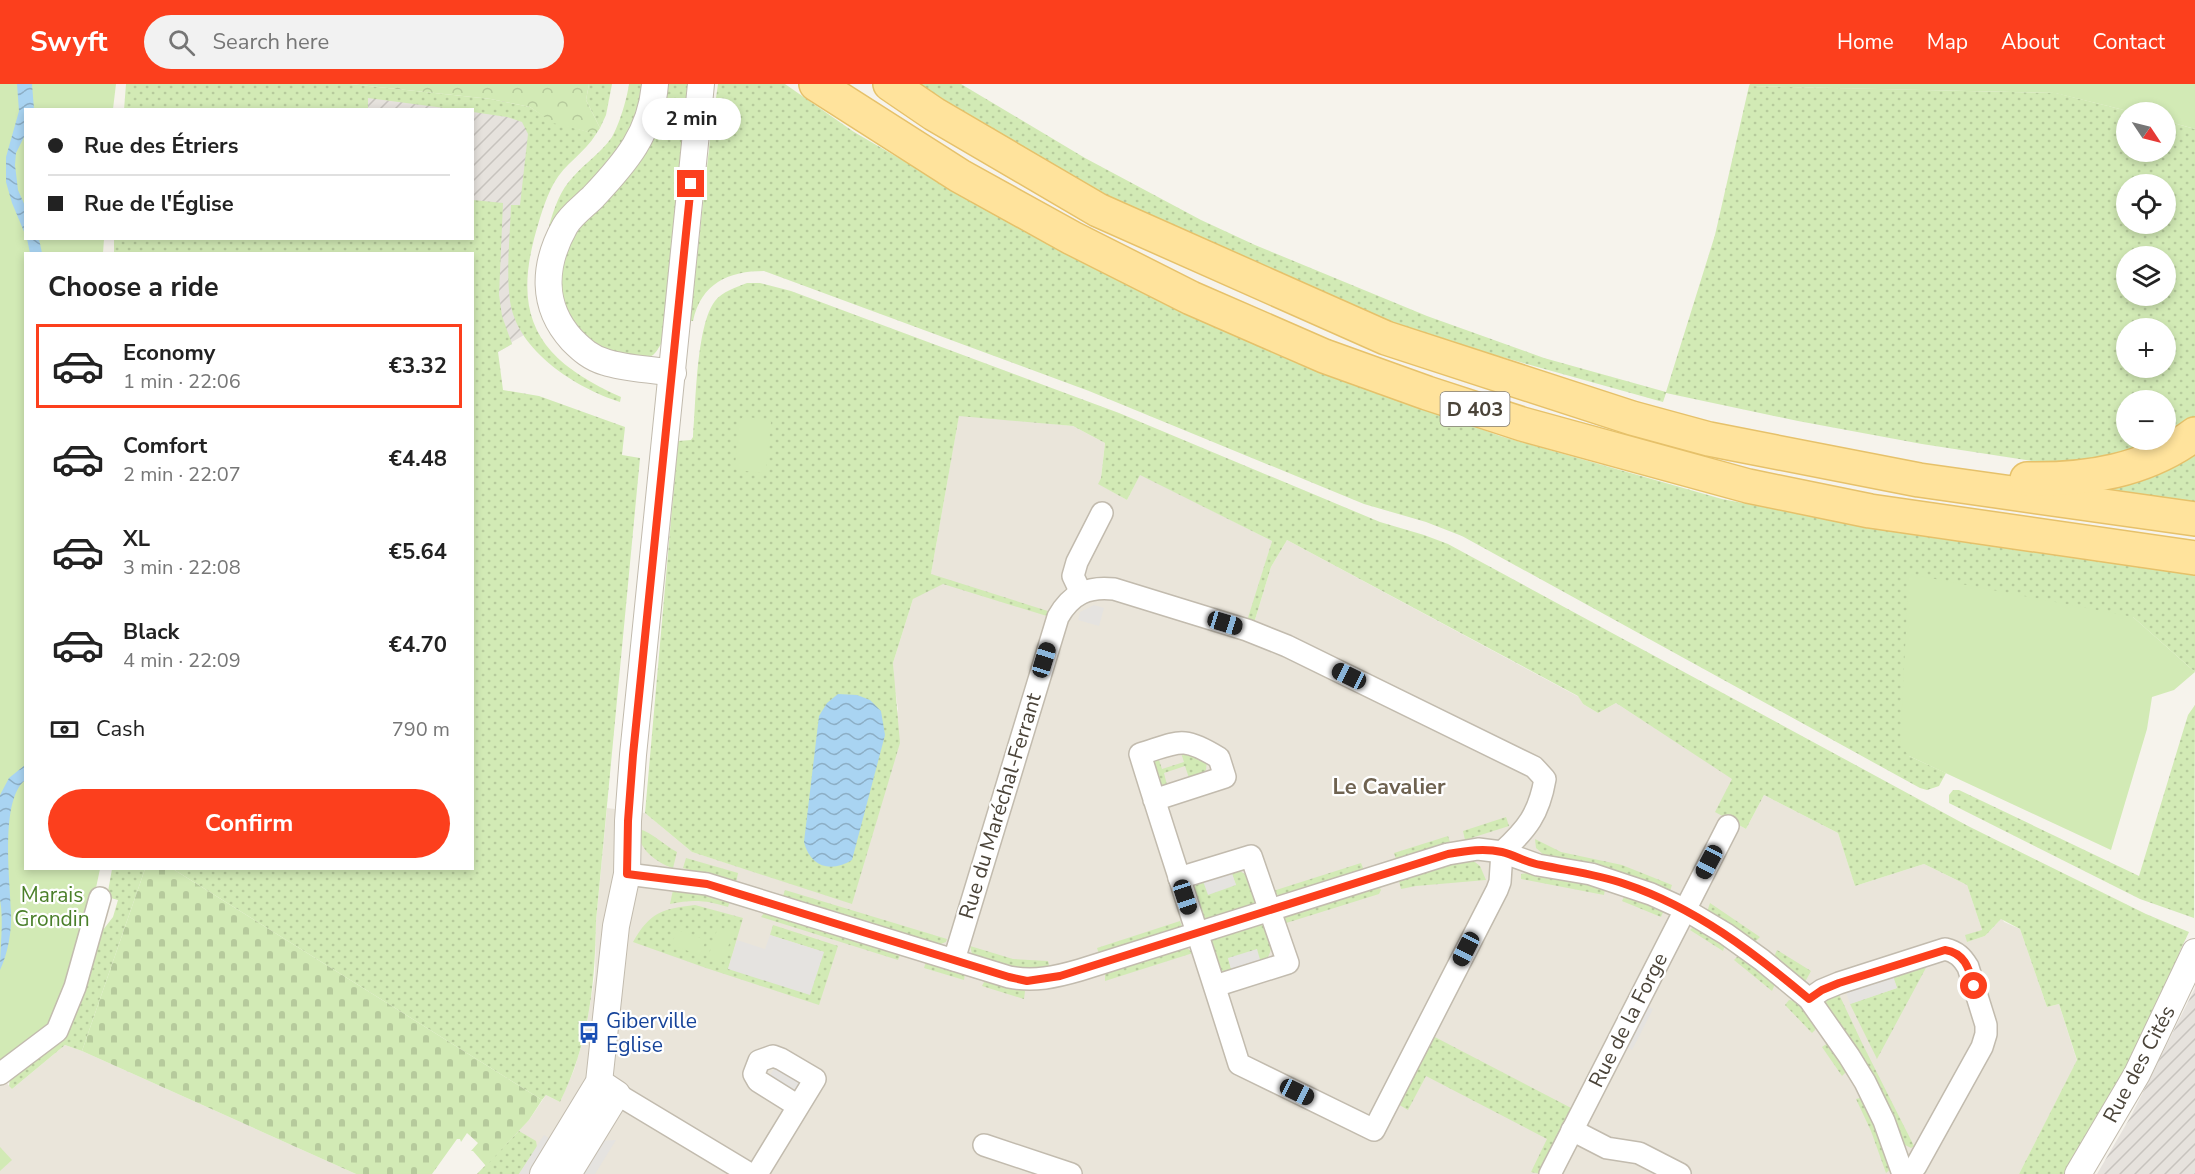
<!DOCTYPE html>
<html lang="en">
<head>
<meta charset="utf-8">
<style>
	body { margin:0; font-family:"Nunito Sans",sans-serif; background:#f2f2f2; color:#222; height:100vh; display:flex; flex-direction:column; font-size:22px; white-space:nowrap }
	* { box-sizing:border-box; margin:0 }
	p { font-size:20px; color:#767676 }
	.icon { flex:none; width:33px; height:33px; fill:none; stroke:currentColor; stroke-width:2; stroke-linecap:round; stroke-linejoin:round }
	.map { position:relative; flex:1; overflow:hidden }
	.panel { position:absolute; left:24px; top:168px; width:450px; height:618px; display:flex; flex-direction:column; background:#fff; border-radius:0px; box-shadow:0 3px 9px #0003 }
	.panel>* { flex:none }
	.hud { position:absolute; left:24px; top:24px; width:450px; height:132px; border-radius:0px; box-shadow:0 3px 9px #0003; display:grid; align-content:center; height:132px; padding:0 24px; background:#fff }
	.needle { width:39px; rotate:125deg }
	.controls { position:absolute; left:2116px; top:18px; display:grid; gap:12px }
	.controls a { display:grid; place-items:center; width:60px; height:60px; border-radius:50%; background:#fff; box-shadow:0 3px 9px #0003; font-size:30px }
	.end { position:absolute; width:27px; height:27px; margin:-14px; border:8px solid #fc3f1d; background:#fff; box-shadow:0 0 0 3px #fff }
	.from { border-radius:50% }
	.bubble { position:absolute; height:42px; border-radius:21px; background:#fff; box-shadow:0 3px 9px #0003; font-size:20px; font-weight:700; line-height:42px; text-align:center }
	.car { position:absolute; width:18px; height:36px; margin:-18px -9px; border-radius:8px; box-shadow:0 0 4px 2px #0007; background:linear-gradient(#222 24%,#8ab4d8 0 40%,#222 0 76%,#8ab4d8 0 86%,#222 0) }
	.hud b { display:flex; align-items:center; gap:21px; height:57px; font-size:22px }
	.hud b+b { border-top:2px solid #e0e0e0 }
	.hud i { width:15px; height:15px; background:#222 }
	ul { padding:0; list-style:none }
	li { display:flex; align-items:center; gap:18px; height:84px; margin:0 12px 9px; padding:0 12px; border:3px solid transparent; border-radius:0px }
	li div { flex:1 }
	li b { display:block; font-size:22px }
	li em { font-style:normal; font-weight:700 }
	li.active { border-color:#fc3f1d }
	li>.icon { width:54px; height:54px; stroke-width:1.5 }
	h2 { padding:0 24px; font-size:27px; line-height:72px }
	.pay { display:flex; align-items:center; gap:15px; height:66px; padding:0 24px; font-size:22px }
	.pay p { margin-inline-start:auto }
	.action { display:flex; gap:12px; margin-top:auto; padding:12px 24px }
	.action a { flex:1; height:69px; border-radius:36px; background:#fc3f1d; color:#fff; font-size:24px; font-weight:700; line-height:69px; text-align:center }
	header { display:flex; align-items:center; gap:36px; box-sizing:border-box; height:84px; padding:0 30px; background:#fc3f1d; color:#fff }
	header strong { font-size:28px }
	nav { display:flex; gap:33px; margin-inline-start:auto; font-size:21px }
	.search { width:420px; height:54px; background:#f2f2f2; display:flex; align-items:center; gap:15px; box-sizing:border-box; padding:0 21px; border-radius:33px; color:#767676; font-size:22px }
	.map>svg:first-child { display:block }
	.residential { fill:#eae5da }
	.industrial { fill:url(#industrial-furrows) }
	.grass { fill:url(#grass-dots); fill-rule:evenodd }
	.forest { fill:url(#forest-crowns) }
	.cemetery { fill:url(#cemetery-stones) }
	.green { fill:#d2eab5 }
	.parking { fill:#e5e3e0 }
	.water { fill:url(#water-waves) }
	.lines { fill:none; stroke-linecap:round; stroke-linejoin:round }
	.minor-casing { stroke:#c2bbae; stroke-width:24 }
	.tertiary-casing { stroke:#c2bbae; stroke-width:28 }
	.primary-casing { stroke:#e6c16a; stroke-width:36 }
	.minor { stroke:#fff; stroke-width:21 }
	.tertiary { stroke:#fff; stroke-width:26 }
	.primary { stroke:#ffe39c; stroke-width:33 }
	.route { stroke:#fc3f1d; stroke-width:8 }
	.labels { text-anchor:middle; stroke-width:4.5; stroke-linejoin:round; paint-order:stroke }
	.shield { fill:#fff; stroke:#817c74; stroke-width:1.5 }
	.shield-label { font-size:20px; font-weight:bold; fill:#4b4439 }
	.street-label { font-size:21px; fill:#4b4439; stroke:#fff }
	.park-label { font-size:21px; fill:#4a7f2a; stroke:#fff }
	.transit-label { font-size:21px; fill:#164399; stroke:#fff; text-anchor:start }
	.neighbourhood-label { font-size:22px; font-weight:bold; fill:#6e6250; stroke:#fff }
</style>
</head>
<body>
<header>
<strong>Swyft</strong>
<div class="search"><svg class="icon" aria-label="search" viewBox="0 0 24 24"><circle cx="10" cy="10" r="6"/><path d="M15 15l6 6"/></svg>Search here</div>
<nav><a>Home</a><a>Map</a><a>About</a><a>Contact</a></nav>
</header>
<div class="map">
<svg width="2195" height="1090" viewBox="0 0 2195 1090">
	<defs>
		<pattern id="industrial-furrows" width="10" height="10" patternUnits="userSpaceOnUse" patternTransform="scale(1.5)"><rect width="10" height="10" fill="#e6e2dd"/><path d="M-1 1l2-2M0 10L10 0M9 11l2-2" fill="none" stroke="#c7c3be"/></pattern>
		<pattern id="grass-dots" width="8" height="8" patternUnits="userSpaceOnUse" patternTransform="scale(1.5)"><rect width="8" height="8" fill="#d2eab5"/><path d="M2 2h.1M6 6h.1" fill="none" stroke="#b6ca9c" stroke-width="1.8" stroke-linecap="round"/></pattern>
		<pattern id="forest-crowns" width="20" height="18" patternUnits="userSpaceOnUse" patternTransform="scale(1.5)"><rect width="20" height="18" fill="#d2eab5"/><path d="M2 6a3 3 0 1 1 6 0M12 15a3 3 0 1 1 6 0" fill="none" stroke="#b6ca9c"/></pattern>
		<pattern id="cemetery-stones" width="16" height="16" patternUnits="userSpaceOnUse" patternTransform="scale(1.5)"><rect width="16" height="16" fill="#d2eab5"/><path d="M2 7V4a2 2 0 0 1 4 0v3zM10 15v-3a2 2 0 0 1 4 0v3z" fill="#b6ca9c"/></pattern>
		<pattern id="water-waves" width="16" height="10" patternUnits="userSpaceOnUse" patternTransform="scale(1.5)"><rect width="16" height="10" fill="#a9d4f2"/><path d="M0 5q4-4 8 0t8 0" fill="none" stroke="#8caec5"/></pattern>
	</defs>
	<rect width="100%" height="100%" fill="#f6f3ec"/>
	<g class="residential">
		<path d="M959 331 1073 342 1105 359 1101 394 1099 400 1127 416 1140 390 1272 457 1248 537 1254 539 1271 483 1287 456 1579 613 1583 620 1598 629 1616 619 1733 695 1716 728 1746 745 1764 711 1838 749 1855 802 1924 780 1967 801 1982 846 1967 858 1985 852 2002 834 2004 838 2020 845 2047 923 2059 920 2077 977 2019 1090H477L529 1036 546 1011 560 1018 574 986 585 950 595 891 596 837 607 724 645 729 692 768 852 819 898 625 894 599 893 579 913 515 931 490Z"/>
		<path d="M65 961 82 967 356 1090H0V992L12 1005Z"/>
	</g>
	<g class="industrial">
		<path d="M354 1 530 23 522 182 529 248 512 258V260L498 268 473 140 472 26H351Z"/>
		<path d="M2195 904V1090H2097L2131 1032Z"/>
	</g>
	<g class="grass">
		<path d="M126 0H350L491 15 530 23 553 38 596 50C585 69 565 79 554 99 545 115 539 137 534 155 512 240 545 279 621 313L620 318C576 304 517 267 510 217 506 186 510 152 511 121H520L528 50 522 38 507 33 473 28 472 26 452 25 368 14V26H124Z"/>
		<path d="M589 0H612L606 31 600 44 586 16Z"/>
		<path d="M629 0H645L632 51 555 145 549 142C554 125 560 106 573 93 585 79 601 69 612 53 619 41 627 15 629 0Z"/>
		<path d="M667 0H692L661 260C659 263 656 269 653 271 632 286 586 258 573 240 562 223 558 199 563 179 573 138 614 113 637 81 653 56 664 29 667 0Z"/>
		<path d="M718 0H785L854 48 1036 154 1186 228 1296 277 1500 352 1722 415 1914 451 2195 490V588L2133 533 1909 672 1946 689 1939 702 1927 706 1920 704 1462 452 1426 438 1364 420 1089 307 764 187C729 187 701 199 693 237H690L710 56Z"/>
		<path d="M907 0H961L1085 74 1201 136 1255 161 1427 232 1544 274 1666 308 1715 151 1749 2 2056 9 2132 28H2127V68H2166V37L2195 45V336L2166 355V316H2127V356H2165L2132 371 2064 382 1922 360 1798 337 1666 309 1663 318 1459 261 1432 258 1109 118ZM2127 100H2166V140H2127ZM2127 172H2166V212H2127ZM2127 244H2166V284H2127Z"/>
		<path d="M473 116 503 119 499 211 502 232 512 260 498 268 503 306 539 312 625 343 622 371 640 374 596 837C595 902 589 959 560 1018L546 1011 542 1016 173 785 472 784V170H114V154H472Z"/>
		<path d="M747 199H760L791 207 1119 329 1380 438 1424 451 1448 460 1968 742 2146 830 2189 848 2179 869 2182 871 2151 939 2069 1090H2019L2077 976 2059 920 2047 923 2020 845 2001 835 1985 852 1967 858 1965 851 1982 846 1967 801 1924 780 1855 802 1838 749 1764 711 1746 745 1715 728 1732 695 1616 619 1598 629 1583 620 1578 612 1287 456 1271 483 1254 539 1247 537 1272 457 1140 391 1127 416 1098 400 1101 394 1105 359 1073 342 959 332 931 490 1051 528 1050 533 943 500 913 515 893 579 900 659 852 820 692 768 645 729 678 357 691 356 693 353C696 321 696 241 715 217 723 207 735 204 747 199Z"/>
		<path d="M2195 361V418L2110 413 2114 397Z"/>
		<path d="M2195 621 2194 834 2140 815 1949 719V711L1953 706H1959L2139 792 2188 631Z"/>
		<path d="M1180 666 1207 677 1206 686 1203 689 1189 694 1185 682 1164 689 1167 701 1159 704 1150 676 1158 673 1162 685 1184 678Z"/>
		<path d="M1506 733 1509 742 1465 756 1463 747Z"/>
		<path d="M639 745C653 749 664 761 677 768L673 784C657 779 636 764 639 745Z"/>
		<path d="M1448 752 1451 761 1397 778 1394 769Z"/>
		<path d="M1535 755 1561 768 1622 781 1672 801 1669 810 1544 771 1536 764Z"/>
		<path d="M686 774 738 789 736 799 683 784Z"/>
		<path d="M1471 775 1480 782 1486 796 1416 802 1401 805 1399 797 1403 792Z"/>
		<path d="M1361 779 1363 784 1361 788 1280 813 1273 807Z"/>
		<path d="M112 785H145L82 967 65 961 12 1005 9 1002 10 994 96 855 113 833 118 816 107 813Z"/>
		<path d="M1238 786 1250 793C1253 802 1259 813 1253 822L1212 837 1200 832C1196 820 1186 802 1203 797L1236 801 1231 787Z"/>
		<path d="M1534 788 1601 800 1605 805 1604 811 1521 795V790Z"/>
		<path d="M1379 802 1381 806 1379 810 1283 840 1285 832Z"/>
		<path d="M673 806 731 814 728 823C707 816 692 815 670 820Z"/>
		<path d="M785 806 947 855 946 858 938 861 782 815Z"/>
		<path d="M1625 811 1664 826 1661 833 1622 817Z"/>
		<path d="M1710 819 1760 853 1754 859 1707 828Z"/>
		<path d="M695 821 743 834 728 885 824 868 770 851 773 841 838 862 819 921 706 884 633 858C650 828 662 825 695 821Z"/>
		<path d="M765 828 901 869 898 876 761 833Z"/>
		<path d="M1180 837 1183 846 1099 870 1097 864Z"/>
		<path d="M1257 838C1273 844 1277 871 1261 879L1228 874 1232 888C1218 893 1207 870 1211 859 1211 856 1214 853 1216 851Z"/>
		<path d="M1695 841 1725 861 1723 867 1690 846Z"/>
		<path d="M970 862 1013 875 1048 877 1049 881 1047 885 1024 887 976 875 972 870Z"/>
		<path d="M1186 863 1193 869 1105 897V888Z"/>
		<path d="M1777 866 1811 887 1805 898 1774 873Z"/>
		<path d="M1739 871 1775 900 1772 907 1734 876Z"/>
		<path d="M926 877 965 890 964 896 924 884Z"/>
		<path d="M1928 880 1877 975 1850 920 1897 904 1892 889Z"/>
		<path d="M985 896 1023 905 1025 907 1024 915 982 902Z"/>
		<path d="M1837 906 1862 959 1914 1062 1911 1064 1903 1060 1825 922 1827 915Z"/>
		<path d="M1789 916 1794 917 1816 939 1815 946 1812 949 1785 921Z"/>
		<path d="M1431 951 1575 1026 1541 1090 1531 1088 1547 1055 1426 992 1408 1026 1396 1019Z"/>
		<path d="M1828 959 1848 986 1842 992 1822 963Z"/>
		<path d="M1860 1014H1864L1892 1084 1886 1089 1871 1047 1856 1015Z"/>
		<path d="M519 1047 536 1057 537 1063 519 1090H477Z"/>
	</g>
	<path class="forest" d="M350 0H589L586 16 600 44 596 50 553 39 530 23 491 15Z"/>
	<path class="cemetery" d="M145 785H173L542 1016 529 1036 486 1082 473 1067H471L478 1059 467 1049 461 1058 460 1055H457L432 1090H356L82 967Z"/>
	<g class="green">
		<path d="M0 0H116L113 25 26 26V154L104 155 103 169 26 170V784L100 785 94 813 57 937 0 982Z"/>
		<path d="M1750 0H2195V45L2166 37V28H2132L2055 9 1749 2Z"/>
		<path d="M743 333 768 335 771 338 766 386 763 389 737 386 735 382 739 337Z"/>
		<path d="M1909 490 2133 533 2195 588 2174 606 2152 613 2147 645 2111 766 1909 672 1900 660Z"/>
		<path d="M718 843 733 848 723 878 708 873Z"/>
		<path d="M677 846 706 856 700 871 671 861Z"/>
		<path d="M0 1063 12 1076 0 1087Z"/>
	</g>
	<g class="parking">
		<path d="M1094 521 1104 524 1099 542 1078 536 1080 528Z"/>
		<path d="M1231 787 1236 801 1208 811 1203 797Z"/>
		<path d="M770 851 824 868 810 911 728 885 737 856 765 865Z"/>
		<path d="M1257 865 1261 879 1232 888 1228 874Z"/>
		<path d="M1892 889 1897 904 1850 920 1845 905Z"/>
		<path d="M1642 920 1653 925 1632 966 1621 960Z"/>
		<path d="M775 983 801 998 795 1009 769 993Z"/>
		<path d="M544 1051 555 1058 534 1090H519Z"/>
		<path d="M616 1056 595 1090H579L599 1057Z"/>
	</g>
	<g class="water">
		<path d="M17 0H32L34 25 26 26 25 51 16 69 15 81 18 106 25 122V150L12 119 6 98V73L19 27Z"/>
		<path d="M27 155H39L42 169H30Z"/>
		<path d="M838 610 857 611 870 616 881 627 885 651 852 776C831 789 810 783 804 758L819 632 827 619Z"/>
		<path d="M25 681V696C0 717 10 793 11 827 12 847 8 869 0 886 0 862 4 838 0 815V711L9 694Z"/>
	</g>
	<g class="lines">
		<defs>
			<g id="minor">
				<path d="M1081 509 1073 492 1077 478 1102 429"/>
				<path d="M627 790 707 800 1009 893C1034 898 1056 893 1080 886L1448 770 1478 765 1502 768 1538 781 1591 790 1651 810 1684 825 1726 850 1762 876 1809 915 1849 972 1865 998 1884 1037 1903 1090"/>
				<path d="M1179 794 1251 772 1288 879 1215 902"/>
				<path d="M954 876 1058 533C1071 510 1088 502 1114 505L1247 546 1287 562 1534 683 1545 695C1539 730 1527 745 1502 768L1500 798 1497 806 1374 1046 1239 980C1207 877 1172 774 1140 670 1179 658 1182 651 1219 674L1225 693 1154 716"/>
				<path d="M1809 915 1822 906 1839 899 1945 865C1957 868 1962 873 1968 883L1986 941V950L1982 963 1916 1082 1908 1090"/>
				<path d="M0 990 57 947 75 903 100 814"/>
				<path d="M617 1010 750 1090"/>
				<path d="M1572 1046 1607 1064 1639 1069 1680 1090"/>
				<path d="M984 1061 1071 1090"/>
				<path d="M757 1090 815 995 781 975 773 972 759 977 754 990 758 997 798 1022"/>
				<path d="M1550 1090 1728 742"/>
			</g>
			<g id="tertiary">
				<path d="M655 0C651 49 626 78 593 113 584 122 571 131 565 142 543 181 541 222 572 256 582 266 591 274 605 278 626 285 651 285 673 289"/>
				<path d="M543 1090 599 998 616 842 627 790 628 737 633 671 701 0"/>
				<path d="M568 1090 617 1010 599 998"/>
				<path d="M2078 1090 2137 990 2195 868"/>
			</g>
			<g id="primary">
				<path d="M816 0 960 92 1072 154 1191 214 1324 272 1427 309 1522 340 1748 402 1870 427 2195 474"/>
				<path d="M890 0 934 30 1098 126 1386 254 1632 334 1709 355 1919 396 2195 435"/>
				<path d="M2027 395C2087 396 2146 387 2195 350"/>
			</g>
		</defs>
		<use href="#minor" class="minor-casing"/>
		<use href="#tertiary" class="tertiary-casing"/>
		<use href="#primary" class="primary-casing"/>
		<use href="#minor" class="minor"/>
		<use href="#tertiary" class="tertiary"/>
		<use href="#primary" class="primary"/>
	</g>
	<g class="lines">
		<path class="route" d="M691 100 633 671 628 737 627 790 707 800 1009 893 1027 897 1060 892 1448 770C1466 767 1483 764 1502 768 1515 771 1527 779 1541 781 1569 787 1597 790 1625 800 1696 824 1753 868 1809 915L1822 906 1839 899 1945 866C1965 869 1969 885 1974 902"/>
	</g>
	<defs>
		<symbol id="bus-bare" viewBox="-9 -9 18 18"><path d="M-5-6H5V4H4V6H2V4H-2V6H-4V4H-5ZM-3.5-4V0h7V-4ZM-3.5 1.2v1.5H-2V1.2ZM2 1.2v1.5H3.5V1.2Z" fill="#1a4fb4" stroke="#fff" stroke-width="2.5" paint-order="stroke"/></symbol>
	</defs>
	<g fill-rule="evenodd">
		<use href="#bus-bare" x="574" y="934" width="30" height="30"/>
	</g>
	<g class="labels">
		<rect class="shield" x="1440.5" y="308" width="69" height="34" rx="4.5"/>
		<g class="shield-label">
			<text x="1475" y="332">D 403</text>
		</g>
		<g class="street-label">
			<text transform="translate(1000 722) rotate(-73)" y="7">Rue du Maréchal-Ferrant</text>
			<text transform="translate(1628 936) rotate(-63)" y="7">Rue de la Forge</text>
			<text transform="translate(2139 980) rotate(-62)" y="7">Rue des Cités</text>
		</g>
		<g class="park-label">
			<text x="52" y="818">Marais<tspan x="52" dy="24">Grondin</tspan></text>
		</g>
		<g class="transit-label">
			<text x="606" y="944">Giberville<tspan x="606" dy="24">Eglise</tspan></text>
		</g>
		<g class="neighbourhood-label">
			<text x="1389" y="710">Le Cavalier</text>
		</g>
	</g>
</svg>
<div class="controls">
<a><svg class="needle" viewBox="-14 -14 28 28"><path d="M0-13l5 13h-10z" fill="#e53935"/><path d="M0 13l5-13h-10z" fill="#767676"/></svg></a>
<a><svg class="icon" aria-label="locate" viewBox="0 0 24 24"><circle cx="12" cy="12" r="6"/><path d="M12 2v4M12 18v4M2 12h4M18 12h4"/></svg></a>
<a><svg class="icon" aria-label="layers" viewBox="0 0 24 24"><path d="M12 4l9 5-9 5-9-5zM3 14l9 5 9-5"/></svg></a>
<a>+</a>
<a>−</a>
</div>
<i class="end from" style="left:1974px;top:902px"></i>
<i class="end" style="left:691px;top:100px"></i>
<div class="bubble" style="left:642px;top:14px;width:99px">2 min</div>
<i class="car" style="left:1225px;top:539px;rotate:107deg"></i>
<i class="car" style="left:1044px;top:576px;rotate:17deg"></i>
<i class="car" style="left:1349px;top:592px;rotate:296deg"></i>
<i class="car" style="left:1709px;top:778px;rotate:208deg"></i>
<i class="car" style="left:1185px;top:813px;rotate:162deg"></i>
<i class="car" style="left:1466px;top:865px;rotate:207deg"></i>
<i class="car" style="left:1297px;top:1008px;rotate:116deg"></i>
<div class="hud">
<b><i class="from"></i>Rue des Étriers</b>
<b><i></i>Rue de l'Église</b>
</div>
<section class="panel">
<h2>Choose a ride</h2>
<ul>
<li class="active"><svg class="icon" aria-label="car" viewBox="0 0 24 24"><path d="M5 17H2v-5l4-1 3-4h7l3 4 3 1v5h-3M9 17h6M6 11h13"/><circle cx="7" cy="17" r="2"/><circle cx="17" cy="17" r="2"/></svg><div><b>Economy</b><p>1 min · 22:06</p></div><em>€3.32</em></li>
<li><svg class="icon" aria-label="car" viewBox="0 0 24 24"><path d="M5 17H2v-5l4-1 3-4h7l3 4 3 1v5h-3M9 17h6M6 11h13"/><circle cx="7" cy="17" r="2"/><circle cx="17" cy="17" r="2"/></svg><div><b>Comfort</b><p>2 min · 22:07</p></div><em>€4.48</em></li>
<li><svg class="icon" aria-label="car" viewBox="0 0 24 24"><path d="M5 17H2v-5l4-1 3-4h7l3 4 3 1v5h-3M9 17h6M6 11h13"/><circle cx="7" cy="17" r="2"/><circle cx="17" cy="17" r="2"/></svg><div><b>XL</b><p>3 min · 22:08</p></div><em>€5.64</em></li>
<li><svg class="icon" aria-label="car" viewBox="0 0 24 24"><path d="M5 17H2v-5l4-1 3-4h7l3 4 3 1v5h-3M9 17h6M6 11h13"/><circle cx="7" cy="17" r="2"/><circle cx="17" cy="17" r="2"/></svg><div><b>Black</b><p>4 min · 22:09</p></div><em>€4.70</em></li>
</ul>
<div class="pay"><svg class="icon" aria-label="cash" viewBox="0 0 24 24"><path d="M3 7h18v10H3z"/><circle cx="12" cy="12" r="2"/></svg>Cash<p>790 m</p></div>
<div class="action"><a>Confirm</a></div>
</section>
</div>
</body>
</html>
